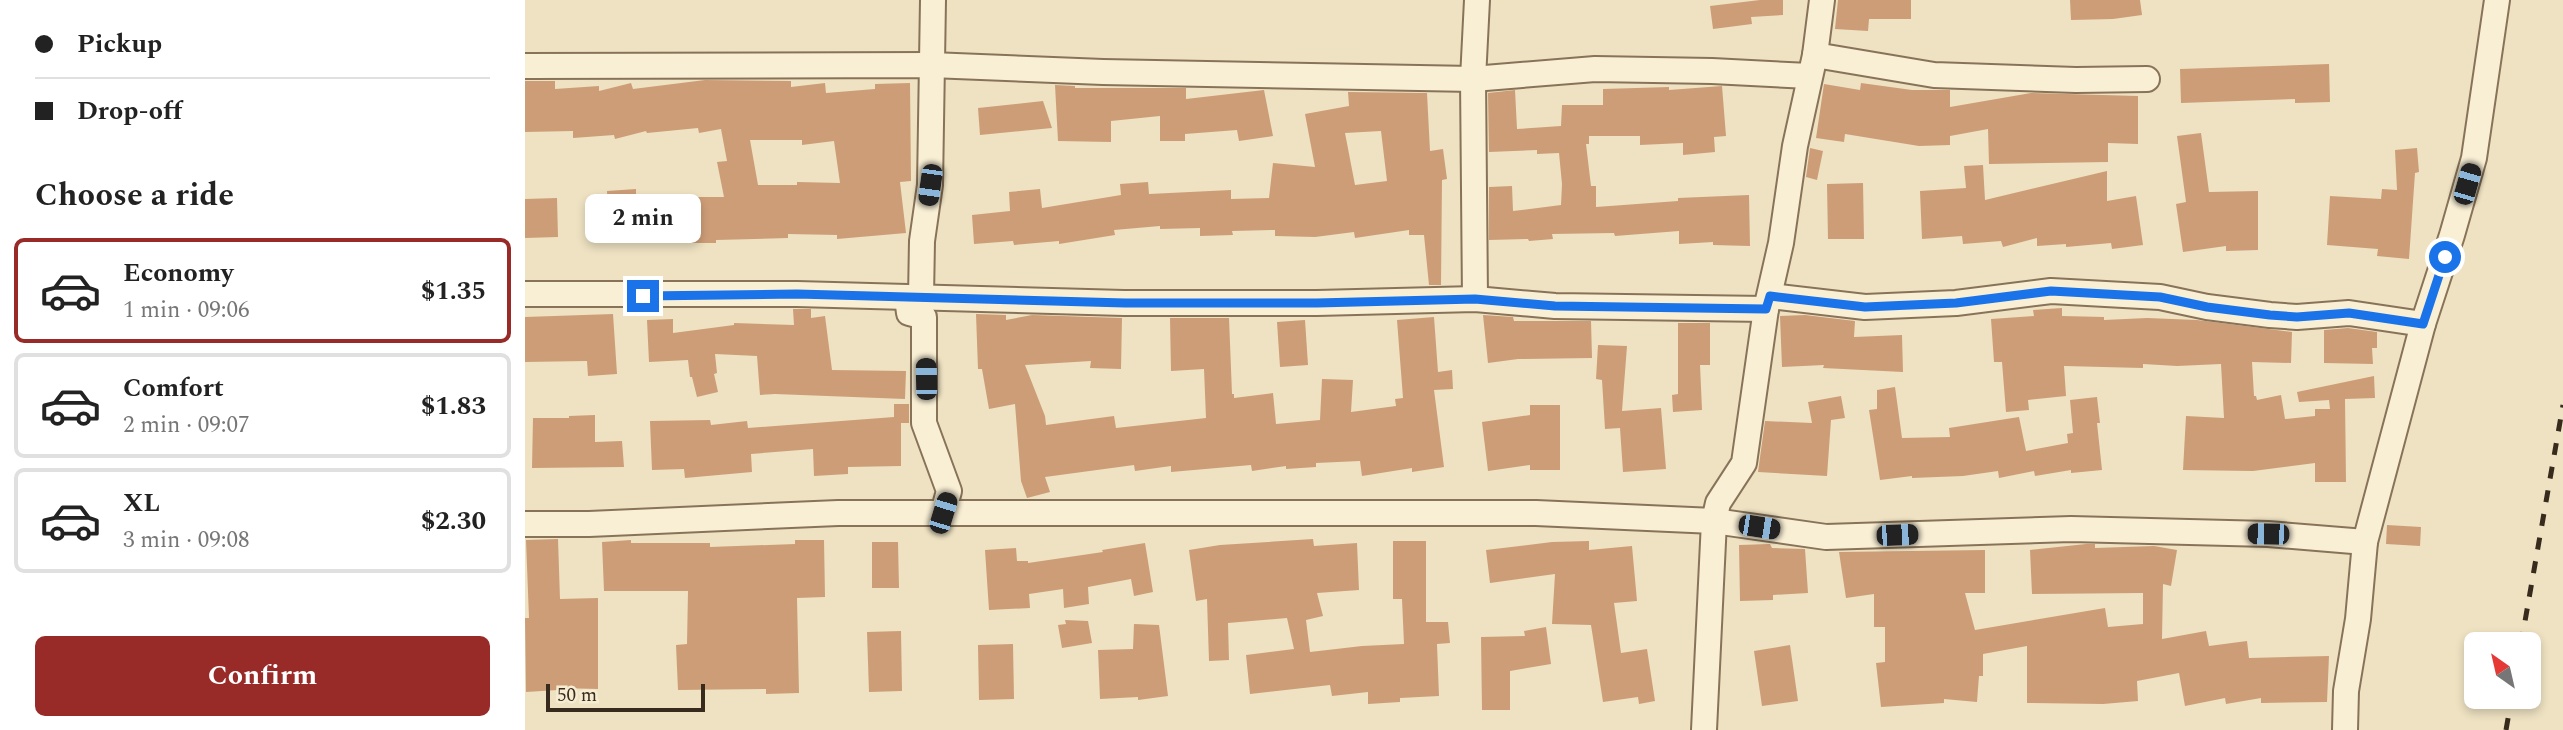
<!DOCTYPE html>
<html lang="en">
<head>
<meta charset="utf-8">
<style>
	body { margin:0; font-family:Spectral,serif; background:#f6f6f6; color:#222; height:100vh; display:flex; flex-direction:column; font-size:26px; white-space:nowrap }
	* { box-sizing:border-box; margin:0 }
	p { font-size:23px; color:#767676 }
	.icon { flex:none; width:38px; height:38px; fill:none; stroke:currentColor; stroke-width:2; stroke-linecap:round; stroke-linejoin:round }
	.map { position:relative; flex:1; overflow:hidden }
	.sheet { display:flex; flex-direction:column; background:#fff; width:525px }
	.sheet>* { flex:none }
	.hud { display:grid; align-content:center; height:154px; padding:0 35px; background:#fff }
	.needle { width:46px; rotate:326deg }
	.fabs { position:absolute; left:1939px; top:632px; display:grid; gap:14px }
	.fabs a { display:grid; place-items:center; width:77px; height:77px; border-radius:10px; background:#fff; box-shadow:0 4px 10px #0003; font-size:35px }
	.scale { position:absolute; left:21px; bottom:18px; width:159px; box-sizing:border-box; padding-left:7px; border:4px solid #382b1d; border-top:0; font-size:19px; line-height:24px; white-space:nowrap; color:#382b1d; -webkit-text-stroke:5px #f6ecd1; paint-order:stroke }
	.end { position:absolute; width:32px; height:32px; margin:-16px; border:9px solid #1a73e8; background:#fff; box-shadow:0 0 0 4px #fff }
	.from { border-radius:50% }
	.bubble { position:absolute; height:49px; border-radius:10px; background:#fff; box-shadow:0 4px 10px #0003; font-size:23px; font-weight:700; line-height:49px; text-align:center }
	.car { position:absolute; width:21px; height:42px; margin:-21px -10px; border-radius:9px; box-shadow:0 0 5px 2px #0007; background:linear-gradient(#222 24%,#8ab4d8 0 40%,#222 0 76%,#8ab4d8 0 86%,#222 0) }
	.hud b { display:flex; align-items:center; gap:24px; height:66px; font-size:26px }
	.hud b+b { border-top:2px solid #e0e0e0 }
	.hud i { width:18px; height:18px; background:#222 }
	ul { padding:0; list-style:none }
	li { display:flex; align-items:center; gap:21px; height:105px; margin:0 14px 10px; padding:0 21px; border:4px solid #e0e0e0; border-radius:10px }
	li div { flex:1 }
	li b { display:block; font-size:26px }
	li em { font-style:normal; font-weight:700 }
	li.current { border-color:#982a28 }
	li>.icon { width:63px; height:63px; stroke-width:1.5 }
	h2 { padding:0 35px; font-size:32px; line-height:84px }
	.button { display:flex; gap:14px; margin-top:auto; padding:14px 35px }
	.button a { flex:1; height:80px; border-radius:10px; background:#982a28; color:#fff; font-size:28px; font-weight:700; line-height:80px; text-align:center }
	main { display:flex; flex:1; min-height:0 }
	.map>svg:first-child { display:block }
	.building { fill:#cd9d77; fill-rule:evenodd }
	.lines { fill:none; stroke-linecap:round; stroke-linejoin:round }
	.minor-casing { stroke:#887359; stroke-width:28 }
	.minor { stroke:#f9efd5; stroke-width:24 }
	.rail { stroke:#382b1d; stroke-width:5; stroke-dasharray:12 12; stroke-linecap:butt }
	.route { stroke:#1a73e8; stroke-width:9 }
</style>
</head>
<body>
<main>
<section class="sheet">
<div class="hud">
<b><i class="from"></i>Pickup</b>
<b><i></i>Drop-off</b>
</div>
<h2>Choose a ride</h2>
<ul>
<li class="current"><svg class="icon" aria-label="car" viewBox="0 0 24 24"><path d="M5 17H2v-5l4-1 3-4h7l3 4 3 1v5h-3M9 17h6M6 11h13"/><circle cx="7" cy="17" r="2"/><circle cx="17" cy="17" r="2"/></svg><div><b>Economy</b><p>1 min · 09:06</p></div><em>$1.35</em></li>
<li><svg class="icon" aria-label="car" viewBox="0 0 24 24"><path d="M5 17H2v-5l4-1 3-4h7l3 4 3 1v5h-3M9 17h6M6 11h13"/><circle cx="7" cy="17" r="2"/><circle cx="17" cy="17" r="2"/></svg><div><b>Comfort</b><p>2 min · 09:07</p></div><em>$1.83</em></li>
<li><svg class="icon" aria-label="car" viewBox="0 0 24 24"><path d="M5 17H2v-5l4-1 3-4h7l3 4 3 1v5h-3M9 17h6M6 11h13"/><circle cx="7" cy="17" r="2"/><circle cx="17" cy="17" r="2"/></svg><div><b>XL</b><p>3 min · 09:08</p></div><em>$2.30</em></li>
</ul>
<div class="button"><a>Confirm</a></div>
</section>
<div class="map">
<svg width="2038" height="730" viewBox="0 0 2038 730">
	<rect width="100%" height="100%" fill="#eee2c2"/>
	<g class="building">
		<path d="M1235 0H1258V15L1226 17 1227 24 1188 29 1185 6Z"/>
		<path d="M1313 0H1386V19H1344L1343 31 1310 29Z"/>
		<path d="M1545 0H1615L1617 15 1588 19 1546 20Z"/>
		<path d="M1804 64 1805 102 1770 103V99L1656 103 1655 69Z"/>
		<path d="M180 80 266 81V87L300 83 301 93 350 89V84L385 83 386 181 375 182 381 233 312 239V235L263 234V238L191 240V243H159V239L125 243V238L84 240 82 191 111 189V199L148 195V197H199L192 162 202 161 196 129 174 133 173 128 122 133 121 131 90 139 89 135 48 138V131L0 132V81H30V89L74 86V91L106 83 108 89ZM225 140H277V145L309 141 315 183 272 182V185H233Z"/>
		<path d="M1336 83 1387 90H1425V107L1506 93 1613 96V144L1583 143V162L1464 164 1463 129 1425 136V145L1394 146 1320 134 1319 142 1291 138 1299 84 1335 90Z"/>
		<path d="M530 85 550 86V88H661V99L739 90 748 136 714 141 712 130 660 134V141H635V116L586 121V142L533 141Z"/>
		<path d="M1197 86 1201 136 1189 137 1190 152 1158 155V143L1115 145V136H1064V144H1061L1066 186H1071V207L1153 201V198L1224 195 1225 246 1188 245V242L1154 244V231L1090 236 1089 233 1027 234 1028 239 1004 241 1003 239 964 240V187L987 186 988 211 1036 205 1037 184 1034 153 1012 154V150L964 152 963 93 990 90 992 129 1036 126 1037 105H1078V89L1144 87V90Z"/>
		<path d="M823 92 902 93 905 151 918 149 922 179 917 180 916 285H904L899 235H884V230L830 238 829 232 790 237 750 236V230L707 231 708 235 675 236V228L635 229V226L589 230 590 235 534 244V241L489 245 488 241 449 244 447 215 485 211 484 192 515 189 517 208 596 195 595 184 623 182 624 194 706 190V199L744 198 748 163 790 167 780 114 824 106ZM856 131 862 181 830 185 820 133Z"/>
		<path d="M518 101 527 128 455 135 453 108Z"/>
		<path d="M1676 133 1684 192 1733 191V250L1701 251V246L1658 252 1651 204 1661 202 1652 136Z"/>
		<path d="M1285 148 1298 151 1292 180 1281 177Z"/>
		<path d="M1892 148 1894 172 1890 173 1884 259 1852 256 1853 249 1802 245 1805 196 1856 199 1857 189 1872 190 1870 150Z"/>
		<path d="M1458 165 1460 200 1582 171V201L1611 196 1618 245 1587 249 1586 243 1541 247V244L1512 246V238L1478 247 1476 241 1438 244 1437 236 1397 239 1395 191 1441 188 1439 166Z"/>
		<path d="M1338 183 1339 239H1303L1302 184Z"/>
		<path d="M32 198 33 237 0 238V199Z"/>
		<path d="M1537 308V316L1579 317V320L1622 318 1672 320 1767 332 1766 363 1727 362 1729 396H1731L1732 400 1756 395 1760 419 1790 416V409H1805L1804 400 1774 402 1772 392 1849 376 1850 398 1820 399 1821 482H1790V463L1728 471 1658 470 1661 416 1699 418 1696 364 1652 366 1618 364V368L1539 366 1541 396 1503 400 1504 410 1481 412 1477 362H1469L1466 319 1509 316 1508 310Z"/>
		<path d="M268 309H286V318L300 316 307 370 381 371 380 399 250 394 235 395 232 356 190 354 192 373 189 374 193 392 172 397 167 377H165L163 360 124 362 122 320 148 319V333L209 325V323L269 325Z"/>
		<path d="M88 314 92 374 63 376 62 361 0 362V317Z"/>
		<path d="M451 314 481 315V320L507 315 597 318 596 369 565 368 566 361 500 365 520 416 521 425 589 416 591 428 681 418 679 369 646 371 645 318H704L707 394H709V398L748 393 751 424 795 420 797 379 828 380 826 412 871 406 870 399 878 398 872 320 909 317 913 372 927 370 928 389 909 390 919 467 887 472V468L837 476 835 461 791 463V467L761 469V466L727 471 726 465 646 472V466L610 471 609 465 520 477 525 492 502 498 496 481 490 404 464 409 457 369H453Z"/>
		<path d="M958 315 988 317 989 321H1066L1067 358 993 359 963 363Z"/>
		<path d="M1280 315 1330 321 1329 337 1377 335 1378 372 1298 368 1299 365 1257 367 1255 316Z"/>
		<path d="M780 320 783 365 755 367 752 322Z"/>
		<path d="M1153 323H1185V365H1175L1177 410 1148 412 1147 395 1153 394Z"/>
		<path d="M1823 328 1852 332V348H1847L1848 364 1799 363V330Z"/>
		<path d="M1073 345 1102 346 1097 411 1136 408 1141 469 1098 472 1095 428 1080 429 1077 380 1071 379Z"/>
		<path d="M1370 387 1377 438 1425 437 1424 428 1494 417 1501 451 1543 443 1542 434 1548 433 1545 400 1572 397 1575 423H1572L1577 470 1546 473V470L1510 476 1509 471 1474 478 1473 471 1438 476 1387 478V476L1355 480 1344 410 1352 409V390Z"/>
		<path d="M1316 396 1320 418 1306 420 1302 476 1233 472 1240 421 1287 423 1283 402Z"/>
		<path d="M369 404H384V423H376V466L323 467V474L289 476 288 449 226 454 227 472 160 478 159 469 127 470 125 421 185 420 186 425 222 421 223 428 369 417Z"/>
		<path d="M1005 405H1035V470H1005V465L963 471 957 422 1005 415Z"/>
		<path d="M70 415V442L97 441 99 467 7 468 8 418H44V416Z"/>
		<path d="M1862 525 1896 527 1895 546 1861 544Z"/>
		<path d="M33 539 35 599 73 598V689L33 688V690L1 692 0 618H4L1 540Z"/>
		<path d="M788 539 789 546 832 543 834 590 792 593 798 616 781 620 785 652 837 646 879 644 877 599H868V541H901V622H923L925 643 912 644 914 696 875 698V702L843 704V692L807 696 805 685 725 694 721 655 769 649 762 618 703 623 704 660 684 661 682 599 671 601 664 550 695 545Z"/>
		<path d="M106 540V543H185V547L270 544V540H299L300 597 272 598 274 693 241 694V689L153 690 151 645 162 644 163 591H79L77 542Z"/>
		<path d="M1064 541V550L1107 546 1112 601 1089 603 1096 653 1122 649 1130 701 1114 704 1113 697 1078 702 1066 625 1027 624 1030 574 965 583 961 550 1027 542Z"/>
		<path d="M347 542H373L374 588H347Z"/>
		<path d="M620 543 628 592 609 596 606 579 563 587 564 604 539 608 538 589 504 594 505 608 464 610 460 550 491 548 492 561H503V563L578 552 577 550Z"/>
		<path d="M1245 544 1247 548 1280 549 1283 593 1248 595V600L1215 601 1214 545Z"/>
		<path d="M1561 544H1570V548L1629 546 1652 550 1646 586 1638 584 1637 639 1681 631 1684 646 1722 641 1724 658 1804 656 1802 702 1736 703V698L1701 704 1700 698 1660 706 1654 673 1612 681 1613 701 1578 704 1502 703V646L1458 654V676H1454L1452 702 1419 699V703L1356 707 1351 663 1360 662V627H1349V594L1321 598 1314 552 1460 550V593H1440L1450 630 1580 608 1583 627 1618 624V593L1507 594 1505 550Z"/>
		<path d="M540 620 563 621 567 643 537 648 533 625 541 624Z"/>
		<path d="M609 624 634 625 643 696 613 700V697L575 699 573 650 608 649Z"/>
		<path d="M1021 627 1026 664 985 671V710H957L956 637 1000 636 999 631Z"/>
		<path d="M376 631 377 691 344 692 342 632Z"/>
		<path d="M488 644 489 699 454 700 453 645Z"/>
		<path d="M1265 645 1273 701 1237 706 1229 651Z"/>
	</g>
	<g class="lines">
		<defs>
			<g id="minor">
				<path d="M1290 55 1409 75 1551 80 1622 79"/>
				<path d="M0 66 406 65 578 72 948 79 1070 69 1187 71 1284 76"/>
				<path d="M0 294H272L599 303H792L950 299 1030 306 1241 309"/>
				<path d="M1245 296 1340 307 1431 303 1526 291 1635 297 1682 307 1745 315 1772 317 1824 313 1898 324"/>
				<path d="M382 297 384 313 399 317V423L424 491 418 513"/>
				<path d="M396 297 397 241 405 185 408 0"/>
				<path d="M950 299 948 79 952 0"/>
				<path d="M0 524H64L313 513H1011L1189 521 1301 537 1546 529 1743 534 1840 542"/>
				<path d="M1179 730 1189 521 1193 503 1219 463 1241 309 1256 243 1270 146 1290 55 1297 0"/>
				<path d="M1820 730 1821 691 1833 619 1840 542 1898 324 1927 235 1949 158 1972 0"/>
			</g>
		</defs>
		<use href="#minor" class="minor-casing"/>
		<use href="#minor" class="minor"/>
		<g class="rail">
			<path d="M1996 644 2038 405"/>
			<path d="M1981 730 1987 696"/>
		</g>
	</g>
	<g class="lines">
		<path class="route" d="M118 296 272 294 600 303H792L950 299 1030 306 1241 309 1245 296 1340 307 1431 303 1526 291 1635 297 1682 307 1745 315 1772 317 1824 313 1898 324 1920 257"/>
	</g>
</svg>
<div class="fabs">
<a><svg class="needle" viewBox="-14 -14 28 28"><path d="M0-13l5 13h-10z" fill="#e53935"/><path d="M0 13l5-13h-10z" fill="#767676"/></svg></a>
</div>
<div class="scale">50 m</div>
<i class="end from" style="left:1920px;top:257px"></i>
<i class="end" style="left:118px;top:296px"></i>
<div class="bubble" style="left:60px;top:194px;width:116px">2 min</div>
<i class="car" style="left:1942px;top:184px;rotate:16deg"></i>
<i class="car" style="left:405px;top:185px;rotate:188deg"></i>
<i class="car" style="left:401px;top:379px;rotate:359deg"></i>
<i class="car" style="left:418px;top:513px;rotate:17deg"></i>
<i class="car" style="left:1234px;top:527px;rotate:99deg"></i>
<i class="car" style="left:1743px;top:534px;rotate:271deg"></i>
<i class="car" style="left:1372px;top:535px;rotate:88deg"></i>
</div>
</main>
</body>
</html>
